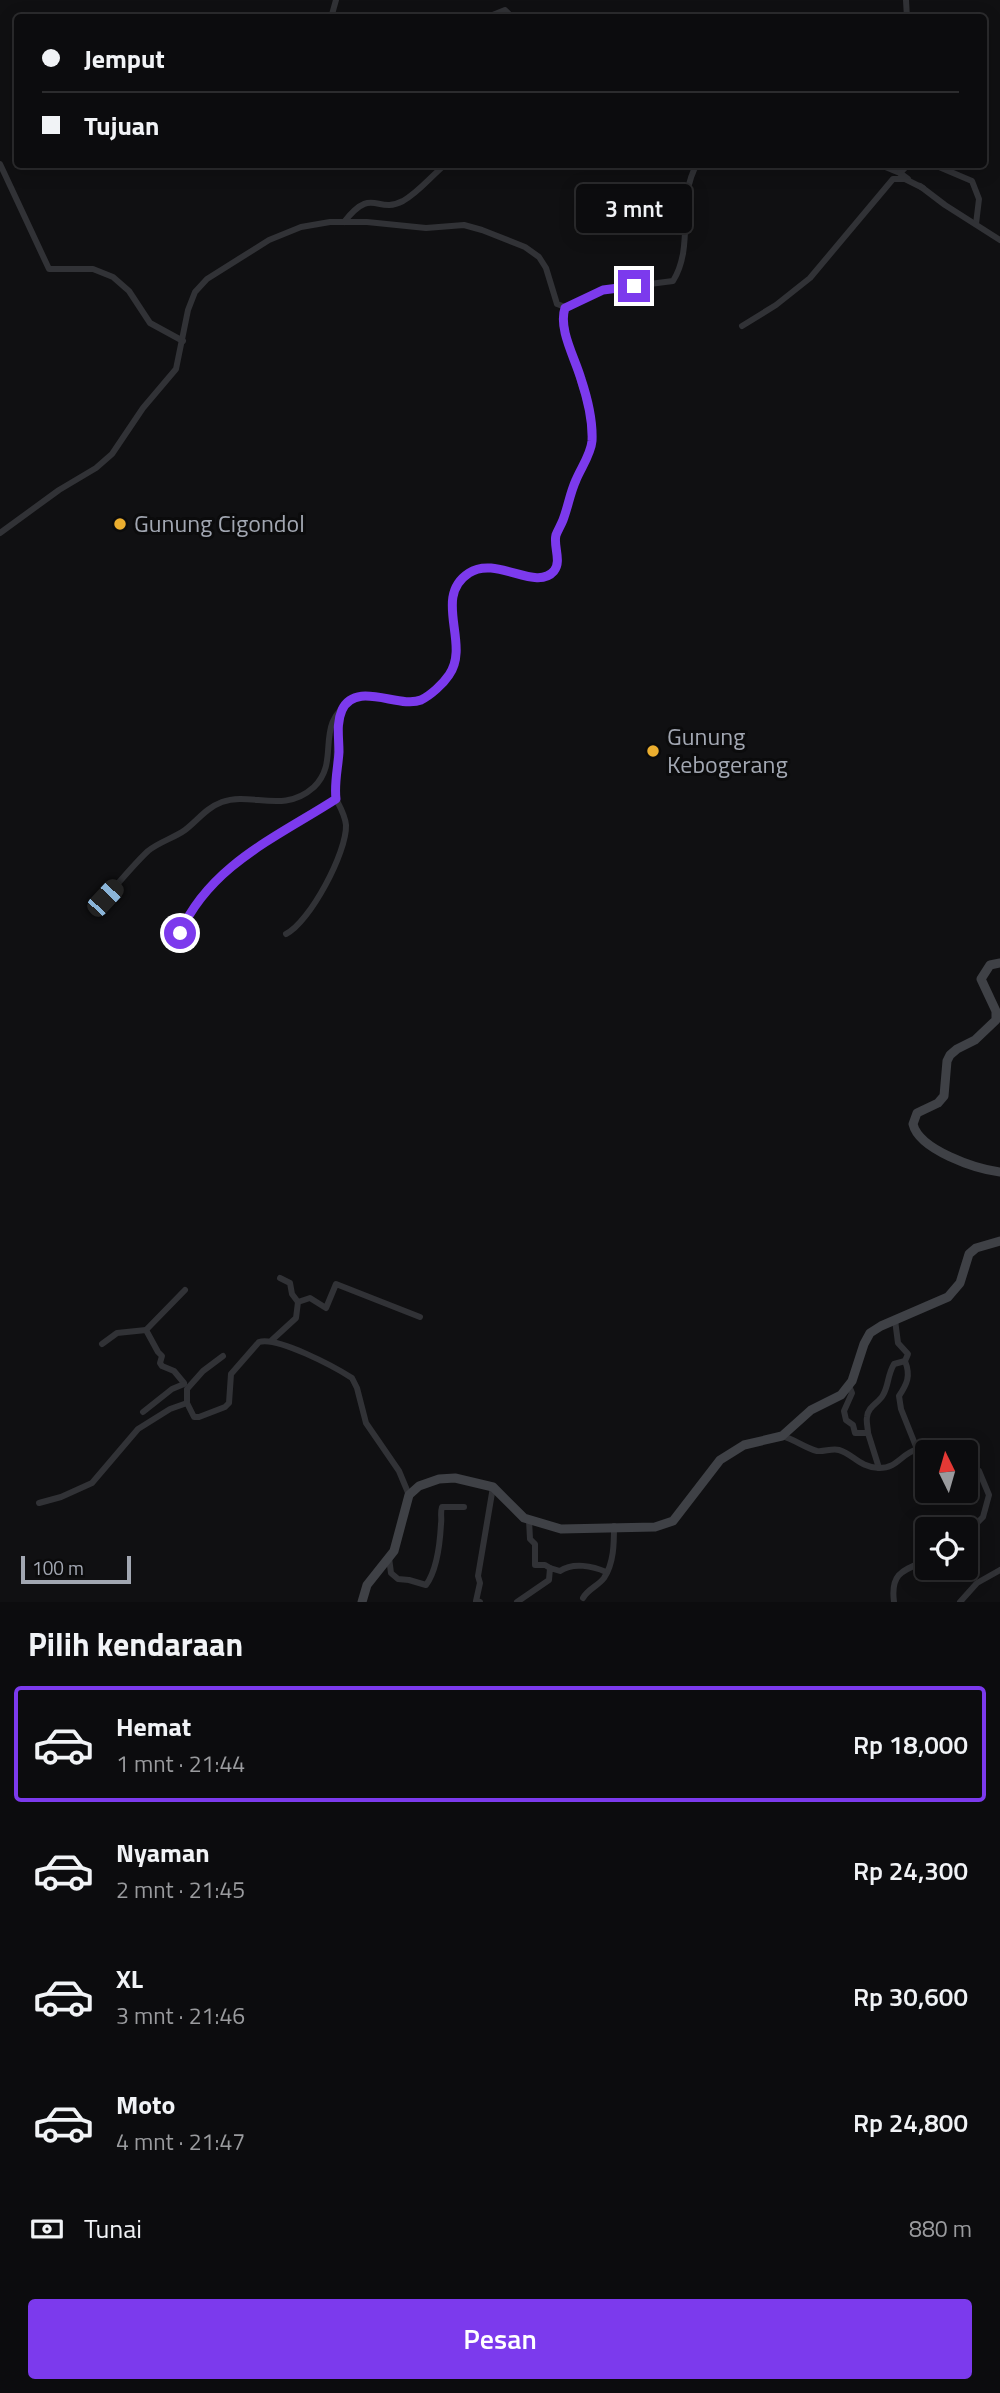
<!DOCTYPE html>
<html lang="id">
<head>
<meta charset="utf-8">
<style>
	body { margin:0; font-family:"Titillium Web",sans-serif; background:#1a1a1c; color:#f1f3f6; height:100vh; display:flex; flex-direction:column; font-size:26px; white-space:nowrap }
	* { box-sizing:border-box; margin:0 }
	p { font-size:23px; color:#9a9b9e }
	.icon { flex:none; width:38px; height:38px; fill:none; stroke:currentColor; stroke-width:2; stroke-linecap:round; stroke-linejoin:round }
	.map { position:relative; height:1602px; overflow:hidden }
	.details { display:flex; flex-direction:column; background:#0c0c0e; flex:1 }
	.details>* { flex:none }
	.guide { position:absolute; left:14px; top:14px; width:973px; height:154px; border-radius:7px; box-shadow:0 4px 18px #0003,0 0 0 2px #2c2c2e; display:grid; align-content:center; height:154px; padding:0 28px; background:#0c0c0e }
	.needle { width:46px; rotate:355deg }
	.buttons { position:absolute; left:915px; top:1440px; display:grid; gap:14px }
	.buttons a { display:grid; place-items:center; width:63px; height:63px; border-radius:7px; background:#0c0c0e; box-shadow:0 4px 18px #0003,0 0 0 2px #2c2c2e; font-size:35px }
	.scale { position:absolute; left:21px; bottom:18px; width:110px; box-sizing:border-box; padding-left:7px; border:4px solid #a2a7b2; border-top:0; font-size:19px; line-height:24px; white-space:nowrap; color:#a2a7b2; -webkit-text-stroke:5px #0b0b0c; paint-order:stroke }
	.end { position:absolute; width:32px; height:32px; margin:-16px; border:9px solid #7c3aed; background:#fff; box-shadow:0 0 0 4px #fff }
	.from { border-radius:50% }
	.bubble { position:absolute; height:49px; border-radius:7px; background:#0c0c0e; box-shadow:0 4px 18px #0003,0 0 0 2px #2c2c2e; font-size:23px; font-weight:600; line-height:49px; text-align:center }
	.car { position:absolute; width:21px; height:42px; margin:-21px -10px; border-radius:9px; box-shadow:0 0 5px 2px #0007; background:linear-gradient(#222 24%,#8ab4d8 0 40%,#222 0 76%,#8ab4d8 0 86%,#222 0) }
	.guide b { display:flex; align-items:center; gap:24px; height:66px; font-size:26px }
	.guide b+b { border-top:2px solid #2c2c2e }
	.guide i { width:18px; height:18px; background:#f1f3f6 }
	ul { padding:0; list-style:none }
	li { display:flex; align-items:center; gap:21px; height:116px; margin:0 14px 10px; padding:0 14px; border:4px solid transparent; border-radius:7px }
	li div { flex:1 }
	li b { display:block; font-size:26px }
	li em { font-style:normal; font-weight:600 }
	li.on { border-color:#7c3aed }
	li>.icon { width:63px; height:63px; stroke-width:1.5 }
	h2 { padding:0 28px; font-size:32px; line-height:84px }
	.pay { display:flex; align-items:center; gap:18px; height:77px; padding:0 28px; font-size:26px }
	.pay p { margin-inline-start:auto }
	.button { display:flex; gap:14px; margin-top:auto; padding:14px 28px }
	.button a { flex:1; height:80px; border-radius:7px; background:#7c3aed; color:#fff; font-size:28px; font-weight:600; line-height:80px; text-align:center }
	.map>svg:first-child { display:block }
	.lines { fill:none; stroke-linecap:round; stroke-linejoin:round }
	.street { stroke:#313236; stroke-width:6 }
	.secondary { stroke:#3f4146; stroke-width:9 }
	.route { stroke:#7c3aed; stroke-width:9 }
	.poi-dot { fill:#ebae2f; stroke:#0b0b0c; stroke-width:2.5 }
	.labels { text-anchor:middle; stroke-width:6; stroke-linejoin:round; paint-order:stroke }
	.poi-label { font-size:24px; fill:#a2a7b2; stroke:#0b0b0c; text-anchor:start }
</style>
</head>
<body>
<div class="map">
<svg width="1000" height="1602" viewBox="0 0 1000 1602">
	<rect width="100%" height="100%" fill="#101012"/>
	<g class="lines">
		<g class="street">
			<path d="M906 0 907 18"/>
			<path d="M331 18 336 0"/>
			<path d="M485 18 505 10 513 18"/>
			<path d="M0 164 49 269H93L113 277 129 291 150 323 183 341"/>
			<path d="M878 164 900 173"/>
			<path d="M932 164 972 181 979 199 976 224"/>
			<path d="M908 179 900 173 909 164"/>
			<path d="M920 186 945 205 1000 240"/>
			<path d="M344 222C373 185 376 215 403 201 419 192 431 176 446 164"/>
			<path d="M742 326 776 305 810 278 893 179H905L923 188"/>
			<path d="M0 533 59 490 96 468 112 454 143 408 176 369 188 310 195 292 207 279 269 240 301 227 330 222H367L426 228 464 225 482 230 525 247 539 257 546 268 557 304 568 308 603 290 673 281C695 246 676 200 697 164"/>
			<path d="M105 898C119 883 133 865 148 851 159 842 174 838 185 830 198 820 206 808 222 802 251 791 283 815 314 787 342 760 312 724 353 700 374 687 399 708 421 700 427 697 432 692 438 687 482 650 430 608 464 576 493 550 546 597 556 567 560 556 554 545 556 535 557 530 561 526 563 521 568 508 570 494 576 480 581 468 591 454 592 441 595 404 557 332 565 308"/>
			<path d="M286 934C310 922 347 852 346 825 345 815 340 807 336 799"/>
			<path d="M176 942C202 869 275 839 336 799L337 735 342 710"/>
			<path d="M280 1278 290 1283 292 1294 298 1302"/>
			<path d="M895 1320 898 1343 908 1354 905 1361C911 1376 907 1384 899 1396L901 1409 917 1449"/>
			<path d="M146 1330 185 1290"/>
			<path d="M272 1340 296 1318 298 1302 310 1298 326 1308 336 1284 420 1317"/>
			<path d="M102 1344 117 1333 146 1330 158 1352 162 1356 160 1363 162 1366 174 1371 184 1383"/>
			<path d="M849 1386 852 1393 844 1411 846 1420 853 1425 855 1433H868L879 1468"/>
			<path d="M187 1403V1389L203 1371 223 1356"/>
			<path d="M143 1412 172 1389 184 1384"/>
			<path d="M868 1433C868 1428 866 1422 867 1417 868 1406 879 1403 883 1395 889 1385 887 1376 894 1364L905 1361"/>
			<path d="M782 1436C794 1439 805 1448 817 1451 824 1452 832 1448 839 1450 853 1454 859 1467 879 1468 906 1468 901 1439 945 1452"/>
			<path d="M966 1461 979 1471 989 1495 983 1517 966 1534"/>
			<path d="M39 1503 61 1497 92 1483 138 1429 170 1409 187 1403 194 1417H199L225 1407 229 1403 231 1374 259 1342C277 1336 335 1367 352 1378L357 1388 366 1423 399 1471 409 1495"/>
			<path d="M529 1520 530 1539 535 1544V1565H545L550 1568"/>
			<path d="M389 1558 391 1573 398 1579 409 1580 426 1585C437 1570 440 1543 441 1524 442 1517 440 1514 442 1507H464"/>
			<path d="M583 1598C588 1589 598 1586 604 1578 614 1563 614 1543 614 1526"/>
			<path d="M480 1602 476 1601 480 1583 478 1576 493 1487"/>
			<path d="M517 1602 549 1580 550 1568 560 1571C573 1562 593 1566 606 1572"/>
			<path d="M894 1602C890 1572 904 1570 928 1560"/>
			<path d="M960 1602 977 1583 1000 1570"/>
		</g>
		<g class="secondary">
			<path d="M1000 963 990 965 981 979 996 1011V1020L975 1040 957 1049 950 1055 947 1061 944 1096 938 1103 917 1113 913 1124C919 1150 976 1169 1000 1172"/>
			<path d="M362 1602 367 1585 394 1551 409 1495 419 1486 439 1479 455 1478 493 1487 524 1518 561 1529 655 1527 673 1521 720 1460 744 1445 782 1436 811 1410 841 1395 852 1381 864 1344 870 1333 881 1326 948 1297 960 1283 969 1254 976 1248 1000 1241"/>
		</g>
	</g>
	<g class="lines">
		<path class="route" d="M180 933C210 865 277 837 336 799 334 783 338 768 339 752 339 737 336 724 342 710 356 680 399 709 421 700 431 695 443 684 449 675 471 644 432 597 469 573 496 555 536 592 554 571 562 561 553 546 556 535 558 530 561 525 563 520 568 507 570 493 576 480 581 468 591 454 592 441 593 421 587 397 581 379 575 358 558 329 565 308L603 290 634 286"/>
	</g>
	<g class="poi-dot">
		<circle cx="120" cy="524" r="7"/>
		<circle cx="653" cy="751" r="7"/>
	</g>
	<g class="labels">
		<g class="poi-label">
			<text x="134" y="532">Gunung Cigondol</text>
			<text x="667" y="745">Gunung<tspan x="667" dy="28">Kebogerang</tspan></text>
		</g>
	</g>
</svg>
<div class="buttons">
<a><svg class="needle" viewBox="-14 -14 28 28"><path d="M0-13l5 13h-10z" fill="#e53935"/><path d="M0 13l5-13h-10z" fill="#9a9b9e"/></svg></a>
<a><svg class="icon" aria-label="locate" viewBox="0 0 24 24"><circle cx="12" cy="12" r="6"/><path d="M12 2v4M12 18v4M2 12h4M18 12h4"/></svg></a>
</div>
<div class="scale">100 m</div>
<i class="end from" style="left:180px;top:933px"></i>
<i class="end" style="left:634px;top:286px"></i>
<div class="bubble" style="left:576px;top:184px;width:116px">3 mnt</div>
<i class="car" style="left:105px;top:898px;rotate:43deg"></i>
<div class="guide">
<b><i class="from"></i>Jemput</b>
<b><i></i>Tujuan</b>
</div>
</div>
<section class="details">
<h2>Pilih kendaraan</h2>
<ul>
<li class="on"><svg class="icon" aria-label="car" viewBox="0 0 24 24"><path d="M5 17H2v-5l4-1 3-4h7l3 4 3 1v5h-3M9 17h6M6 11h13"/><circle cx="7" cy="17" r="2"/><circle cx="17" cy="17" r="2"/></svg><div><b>Hemat</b><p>1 mnt · 21:44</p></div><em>Rp 18,000</em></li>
<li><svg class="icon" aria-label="car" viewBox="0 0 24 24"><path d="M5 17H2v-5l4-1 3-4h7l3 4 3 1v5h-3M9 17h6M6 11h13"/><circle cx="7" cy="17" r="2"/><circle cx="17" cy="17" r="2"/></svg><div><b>Nyaman</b><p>2 mnt · 21:45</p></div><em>Rp 24,300</em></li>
<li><svg class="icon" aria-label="car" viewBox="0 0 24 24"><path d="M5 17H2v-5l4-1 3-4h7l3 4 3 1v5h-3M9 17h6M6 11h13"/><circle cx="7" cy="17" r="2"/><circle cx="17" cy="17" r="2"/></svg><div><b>XL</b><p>3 mnt · 21:46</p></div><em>Rp 30,600</em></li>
<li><svg class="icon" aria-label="car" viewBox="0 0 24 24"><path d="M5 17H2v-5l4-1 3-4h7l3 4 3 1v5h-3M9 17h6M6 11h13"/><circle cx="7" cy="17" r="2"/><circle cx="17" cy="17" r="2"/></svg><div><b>Moto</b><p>4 mnt · 21:47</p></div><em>Rp 24,800</em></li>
</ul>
<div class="pay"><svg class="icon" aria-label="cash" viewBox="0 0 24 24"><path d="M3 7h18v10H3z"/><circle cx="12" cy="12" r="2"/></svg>Tunai<p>880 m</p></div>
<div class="button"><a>Pesan</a></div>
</section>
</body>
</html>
